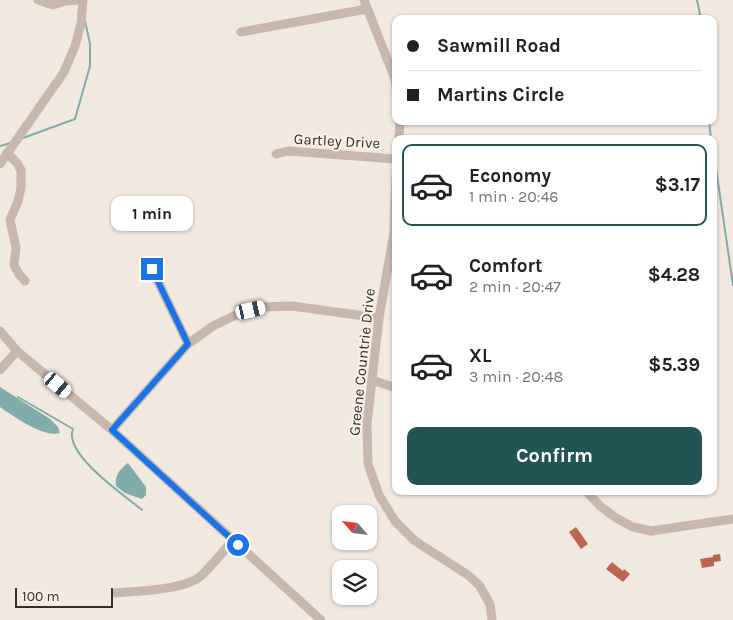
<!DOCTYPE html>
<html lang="en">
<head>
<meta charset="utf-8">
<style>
	body { margin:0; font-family:Karla,sans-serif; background:#f2f2f2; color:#202124; height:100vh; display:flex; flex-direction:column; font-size:19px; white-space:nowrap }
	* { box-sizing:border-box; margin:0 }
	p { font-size:16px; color:#757577 }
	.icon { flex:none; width:28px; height:28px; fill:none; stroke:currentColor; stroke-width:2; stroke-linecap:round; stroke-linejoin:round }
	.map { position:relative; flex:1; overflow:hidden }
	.panel { position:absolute; left:392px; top:135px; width:325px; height:360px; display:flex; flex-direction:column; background:#fff; border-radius:10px; box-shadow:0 1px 4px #0004 }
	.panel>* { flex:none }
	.guide { position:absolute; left:392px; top:15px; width:325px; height:110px; border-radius:10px; box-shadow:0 1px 4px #0004; display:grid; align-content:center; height:110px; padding:0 15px; background:#fff }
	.needle { width:32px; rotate:298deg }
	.buttons { position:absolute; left:332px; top:505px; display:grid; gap:10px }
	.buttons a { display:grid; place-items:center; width:45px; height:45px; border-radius:10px; background:#fff; box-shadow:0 1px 4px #0004; font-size:25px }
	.scale { position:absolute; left:15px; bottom:12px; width:98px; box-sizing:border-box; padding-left:5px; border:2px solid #372e2a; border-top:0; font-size:14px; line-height:18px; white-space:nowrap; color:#372e2a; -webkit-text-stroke:4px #f9f2eb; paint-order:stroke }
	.end { position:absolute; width:22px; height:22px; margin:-11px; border:6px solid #1a73e8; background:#fff; box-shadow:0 0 0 2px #fff }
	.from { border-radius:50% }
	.bubble { position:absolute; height:35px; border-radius:10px; background:#fff; box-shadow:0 1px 4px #0004; font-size:16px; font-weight:700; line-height:35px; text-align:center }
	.car { position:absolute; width:15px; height:30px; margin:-15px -8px; border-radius:6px; box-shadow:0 0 4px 1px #0007; background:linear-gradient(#fff 24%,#345 0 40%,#fff 0 76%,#345 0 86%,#fff 0) }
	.guide b { display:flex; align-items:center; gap:18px; height:48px; font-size:19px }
	.guide b+b { border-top:1px solid #e0e0e0 }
	.guide i { width:12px; height:12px; background:#202124 }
	ul { padding:9px 0 0; list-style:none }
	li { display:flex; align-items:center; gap:15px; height:82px; margin:0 10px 8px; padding:0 5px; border:2px solid transparent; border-radius:10px }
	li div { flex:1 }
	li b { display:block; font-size:19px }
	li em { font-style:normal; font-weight:700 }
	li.active { border-color:#235455 }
	li>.icon { width:45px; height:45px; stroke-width:1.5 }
	.button { display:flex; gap:10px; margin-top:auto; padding:10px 15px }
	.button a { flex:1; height:58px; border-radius:10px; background:#235455; color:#fff; font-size:20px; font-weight:700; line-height:58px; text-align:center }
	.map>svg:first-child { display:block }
	.water { fill:#80acab }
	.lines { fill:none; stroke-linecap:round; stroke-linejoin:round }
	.stream { stroke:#80acab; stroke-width:2 }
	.building { fill:#bc6652 }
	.minor { stroke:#c8b7ac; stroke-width:9 }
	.route { stroke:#1a73e8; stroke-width:6 }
	.labels { text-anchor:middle; stroke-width:4; stroke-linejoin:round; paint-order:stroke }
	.street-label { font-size:15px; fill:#372e2a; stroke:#f9f2eb }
</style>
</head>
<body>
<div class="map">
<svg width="733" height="620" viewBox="0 0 733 620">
	<rect width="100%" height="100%" fill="#f1e8df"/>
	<g class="water">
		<path d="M0 387 50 419 58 427 60 433C44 438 13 416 0 407Z"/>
		<path d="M128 463 146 487V495L142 499 125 493 116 486C114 476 120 469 128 463Z"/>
	</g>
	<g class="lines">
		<g class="stream">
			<path d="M697 0 701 19"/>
			<path d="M709 121 711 139"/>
			<path d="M23 138 75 119 90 66V44L85 21"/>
			<path d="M0 146 10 143"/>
			<path d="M714 155 733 285"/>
			<path d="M18 397 73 429C63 454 124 495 142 510"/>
		</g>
	</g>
	<g class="building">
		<path d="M576 527 588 544 581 549 569 532Z"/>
		<path d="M720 554 721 561 714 562V566L702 568 700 559 713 557V555Z"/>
		<path d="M612 562 623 571 624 569 630 574 623 582 606 569Z"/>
	</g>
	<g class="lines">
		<g class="minor">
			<path d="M38 0 53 5 65 1 83 0"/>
			<path d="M364 0 395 79 396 88"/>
			<path d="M241 32 367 9"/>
			<path d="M399 139 400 121"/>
			<path d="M7 153 17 163 21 170V188L18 201 10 220 16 248 14 265 19 274 25 281"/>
			<path d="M276 154 288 151 396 159"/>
			<path d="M0 164 64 72 75 46 81 24 83 0"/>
			<path d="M396 176 394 232 379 318 367 423 368 464 379 495 395 521 415 541 468 575 479 585 490 604 492 620"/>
			<path d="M152 269 188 344"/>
			<path d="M0 331 17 351 112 430 321 620"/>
			<path d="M0 370 17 351"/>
			<path d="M372 380 396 388"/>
			<path d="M112 430 188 344 213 326 238 314 263 307 292 306 379 318"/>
			<path d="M586 491 600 506 616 518 633 527 651 531 733 519"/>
			<path d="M116 593C137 591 187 590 202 575 213 564 223 552 233 540"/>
		</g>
	</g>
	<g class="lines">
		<path class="route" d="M152 269 188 344 112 430 238 545"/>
	</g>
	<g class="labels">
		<g class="street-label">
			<text transform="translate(337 141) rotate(3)" y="5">Gartley Drive</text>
			<text transform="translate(362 362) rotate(-84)" y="5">Greene Countrie Drive</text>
		</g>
	</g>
</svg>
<div class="buttons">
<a><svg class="needle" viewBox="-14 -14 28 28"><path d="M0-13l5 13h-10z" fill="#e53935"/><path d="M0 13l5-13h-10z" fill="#757577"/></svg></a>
<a><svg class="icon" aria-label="layers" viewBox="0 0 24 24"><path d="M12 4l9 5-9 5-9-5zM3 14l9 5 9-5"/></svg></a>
</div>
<div class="scale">100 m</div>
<i class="end from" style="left:238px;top:545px"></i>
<i class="end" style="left:152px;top:269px"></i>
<div class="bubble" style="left:111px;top:196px;width:82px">1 min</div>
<i class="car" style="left:251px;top:310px;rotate:77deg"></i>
<i class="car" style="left:58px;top:385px;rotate:130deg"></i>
<div class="guide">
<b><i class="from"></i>Sawmill Road</b>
<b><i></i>Martins Circle</b>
</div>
<section class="panel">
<ul>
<li class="active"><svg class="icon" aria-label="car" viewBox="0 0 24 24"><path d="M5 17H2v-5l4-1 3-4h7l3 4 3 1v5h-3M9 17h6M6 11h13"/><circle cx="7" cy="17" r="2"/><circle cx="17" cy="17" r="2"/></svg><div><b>Economy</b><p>1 min · 20:46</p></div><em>$3.17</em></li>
<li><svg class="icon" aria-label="car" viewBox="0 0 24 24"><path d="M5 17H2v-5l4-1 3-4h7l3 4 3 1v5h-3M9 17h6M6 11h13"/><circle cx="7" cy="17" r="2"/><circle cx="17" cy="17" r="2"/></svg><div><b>Comfort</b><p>2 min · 20:47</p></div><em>$4.28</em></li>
<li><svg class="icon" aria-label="car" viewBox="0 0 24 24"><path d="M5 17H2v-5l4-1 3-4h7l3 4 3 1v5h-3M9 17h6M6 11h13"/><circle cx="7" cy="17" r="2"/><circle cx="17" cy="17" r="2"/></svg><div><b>XL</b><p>3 min · 20:48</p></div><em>$5.39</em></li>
</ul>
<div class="button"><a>Confirm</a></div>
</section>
</div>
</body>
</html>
